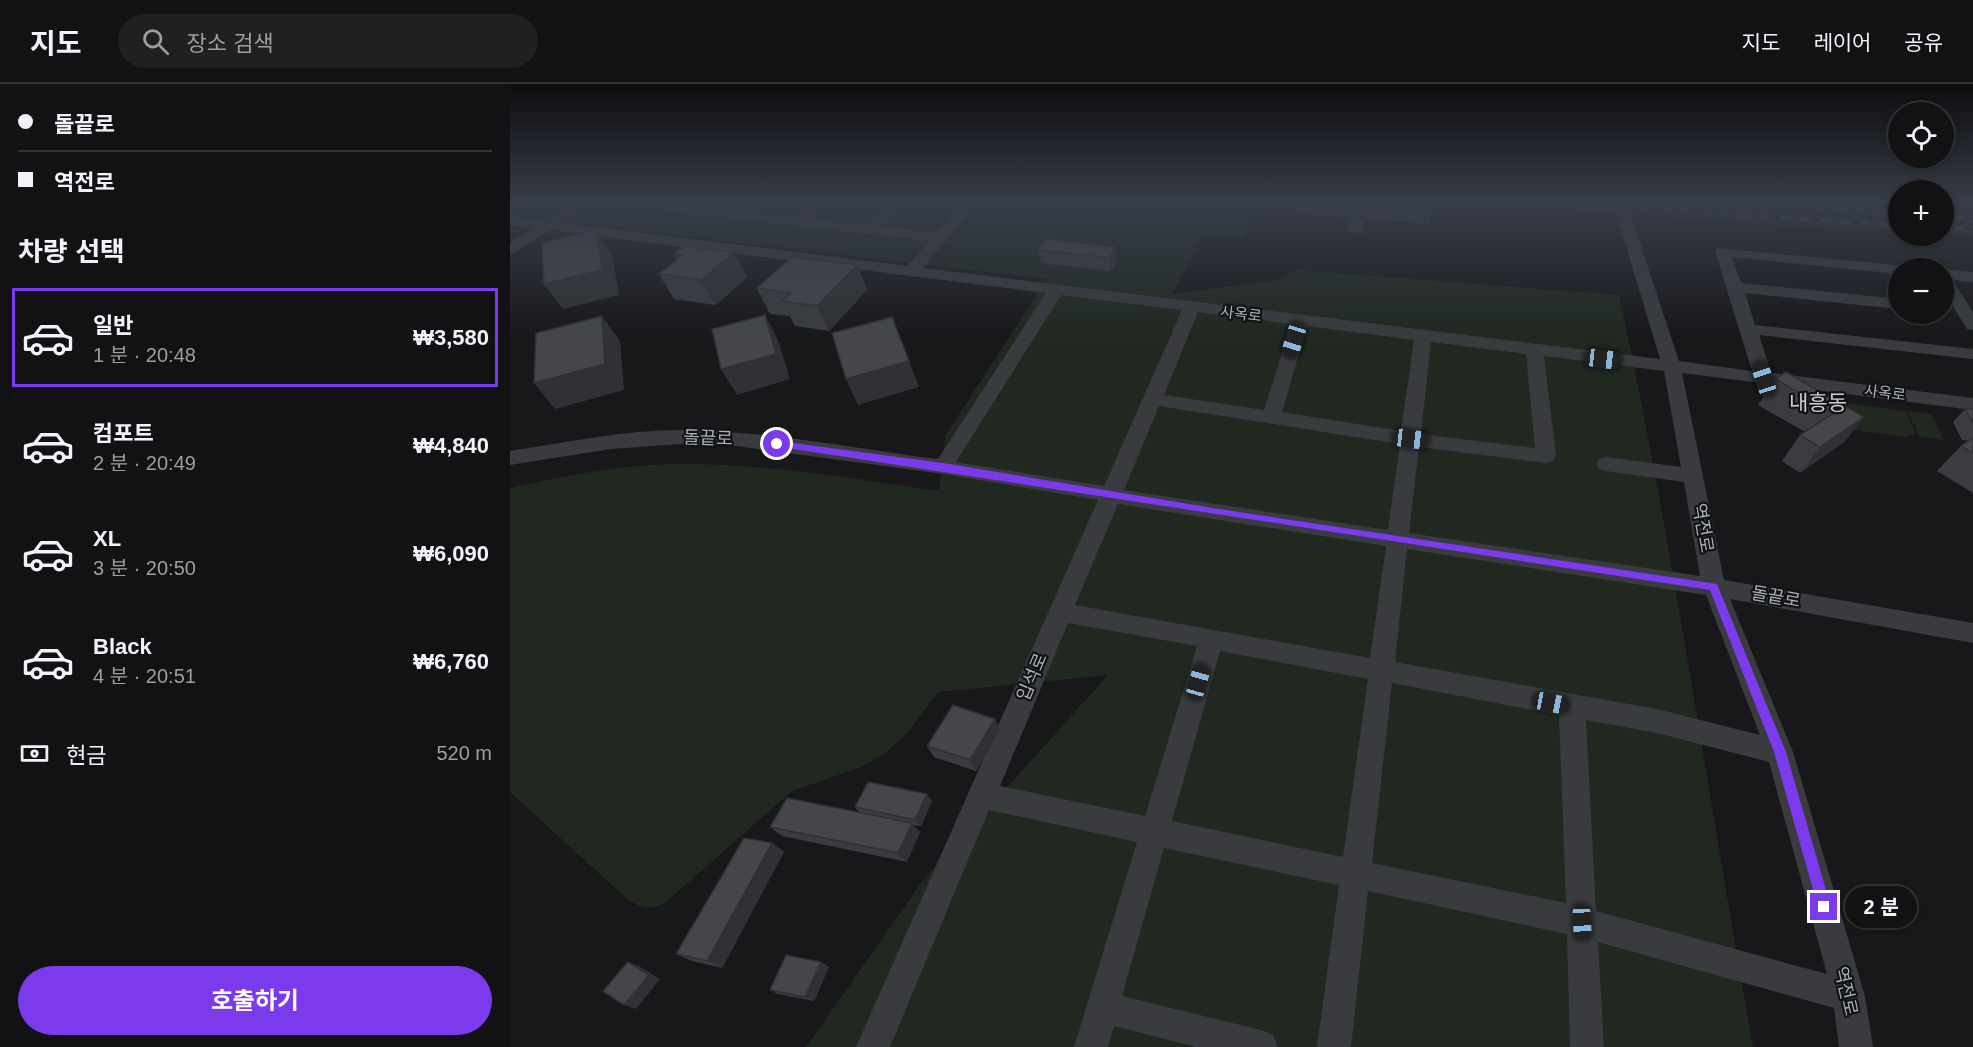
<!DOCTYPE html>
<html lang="ko">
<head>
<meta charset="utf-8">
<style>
	body { margin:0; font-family:Helvetica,"Noto Sans KR",sans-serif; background:#1f2022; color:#f1f3f6; height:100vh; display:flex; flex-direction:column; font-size:22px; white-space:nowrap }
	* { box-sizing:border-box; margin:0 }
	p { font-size:20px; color:#9c9ea0 }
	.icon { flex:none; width:33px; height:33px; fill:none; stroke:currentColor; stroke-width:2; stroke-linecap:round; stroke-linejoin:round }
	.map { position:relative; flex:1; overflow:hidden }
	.details { display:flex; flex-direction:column; background:#121214; width:510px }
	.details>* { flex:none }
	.banner { display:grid; align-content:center; height:132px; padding:0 18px; background:#121214 }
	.controls { position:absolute; left:1378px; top:18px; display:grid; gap:12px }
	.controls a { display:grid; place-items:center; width:66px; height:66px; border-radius:50%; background:#121214; box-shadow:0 3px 9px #0003,0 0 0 2px #313234; font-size:30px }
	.end { position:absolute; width:27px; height:27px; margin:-14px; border:8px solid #7c3aed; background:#fff; box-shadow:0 0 0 3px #fff }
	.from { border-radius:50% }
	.bubble { position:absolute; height:42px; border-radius:21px; background:#121214; box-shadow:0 3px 9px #0003,0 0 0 2px #313234; font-size:20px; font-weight:700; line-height:42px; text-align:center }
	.car { position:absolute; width:18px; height:36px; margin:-18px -9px; border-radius:8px; box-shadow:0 0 4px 2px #0007; background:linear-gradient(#222 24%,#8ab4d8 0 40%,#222 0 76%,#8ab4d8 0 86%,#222 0) }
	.banner b { display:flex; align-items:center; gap:21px; height:57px; font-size:22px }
	.banner b+b { border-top:2px solid #313234 }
	.banner i { width:15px; height:15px; background:#f1f3f6 }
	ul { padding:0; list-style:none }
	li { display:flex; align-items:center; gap:18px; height:99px; margin:0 12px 9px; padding:0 6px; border:3px solid transparent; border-radius:0px }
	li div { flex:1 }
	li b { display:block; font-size:22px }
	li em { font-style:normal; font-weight:700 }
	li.selected { border-color:#7c3aed }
	li>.icon { width:54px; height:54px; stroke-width:1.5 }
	h2 { padding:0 18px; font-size:27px; line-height:72px }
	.pay { display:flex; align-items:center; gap:15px; height:66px; padding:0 18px; font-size:22px }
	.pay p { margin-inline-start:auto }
	.cta { display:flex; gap:12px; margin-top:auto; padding:12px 18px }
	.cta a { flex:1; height:69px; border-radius:36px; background:#7c3aed; color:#fff; font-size:24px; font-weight:700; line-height:69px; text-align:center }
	header { display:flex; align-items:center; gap:36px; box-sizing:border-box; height:84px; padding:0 30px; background:#121214; border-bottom:2px solid #313234 }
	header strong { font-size:28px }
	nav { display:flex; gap:33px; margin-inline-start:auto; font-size:21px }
	.search { width:420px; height:54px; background:#1f2022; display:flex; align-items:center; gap:15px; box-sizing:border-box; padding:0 21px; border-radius:33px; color:#9c9ea0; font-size:22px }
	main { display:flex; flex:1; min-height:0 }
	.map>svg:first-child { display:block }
	.built { fill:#242427 }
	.green { fill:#202820 }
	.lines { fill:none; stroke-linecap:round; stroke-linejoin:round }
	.minor-tunnel { stroke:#35373a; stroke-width:16; stroke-dasharray:16 8; stroke-linecap:butt }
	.minor { fill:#393b3f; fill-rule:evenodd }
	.rail-casing { stroke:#4c4f53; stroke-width:4.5 }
	.rail { stroke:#131315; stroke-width:3; stroke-dasharray:10; stroke-linecap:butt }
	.wall { fill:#3a3c40 }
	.shaded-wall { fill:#303134 }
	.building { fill:#44464a; stroke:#303134; stroke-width:1.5 }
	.route { fill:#7c3aed }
	.labels { text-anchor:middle; stroke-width:4.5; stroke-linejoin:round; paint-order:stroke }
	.far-street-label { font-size:15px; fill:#aab1b9; stroke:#131315 }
	.street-label { font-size:18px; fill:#aab1b9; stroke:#131315 }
	.quarter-label { font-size:21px; fill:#cbcfd5; stroke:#131315 }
</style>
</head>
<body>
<header>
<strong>지도</strong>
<div class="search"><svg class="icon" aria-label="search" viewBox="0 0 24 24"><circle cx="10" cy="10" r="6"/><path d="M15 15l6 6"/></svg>장소 검색</div>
<nav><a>지도</a><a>레이어</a><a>공유</a></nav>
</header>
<main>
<section class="details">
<div class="banner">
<b><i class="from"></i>돌끝로</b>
<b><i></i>역전로</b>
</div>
<h2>차량 선택</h2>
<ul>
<li class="selected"><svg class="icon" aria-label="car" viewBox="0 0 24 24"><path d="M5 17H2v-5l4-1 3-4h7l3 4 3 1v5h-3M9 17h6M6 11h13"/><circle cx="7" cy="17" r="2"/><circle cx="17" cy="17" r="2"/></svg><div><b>일반</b><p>1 분 · 20:48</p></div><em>₩3,580</em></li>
<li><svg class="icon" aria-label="car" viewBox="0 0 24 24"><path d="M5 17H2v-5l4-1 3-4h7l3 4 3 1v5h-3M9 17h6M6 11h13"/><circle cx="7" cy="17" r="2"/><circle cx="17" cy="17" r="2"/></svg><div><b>컴포트</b><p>2 분 · 20:49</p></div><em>₩4,840</em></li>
<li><svg class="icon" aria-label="car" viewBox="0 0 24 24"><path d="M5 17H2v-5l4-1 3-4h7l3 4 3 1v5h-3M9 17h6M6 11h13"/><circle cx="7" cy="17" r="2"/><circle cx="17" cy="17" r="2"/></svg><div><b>XL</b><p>3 분 · 20:50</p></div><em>₩6,090</em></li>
<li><svg class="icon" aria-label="car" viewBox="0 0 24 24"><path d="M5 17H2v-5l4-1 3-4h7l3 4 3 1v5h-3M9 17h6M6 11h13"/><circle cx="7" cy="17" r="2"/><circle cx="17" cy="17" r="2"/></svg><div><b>Black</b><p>4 분 · 20:51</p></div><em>₩6,760</em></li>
</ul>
<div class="pay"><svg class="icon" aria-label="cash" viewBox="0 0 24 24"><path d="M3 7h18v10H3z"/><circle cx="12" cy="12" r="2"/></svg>현금<p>520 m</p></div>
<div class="cta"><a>호출하기</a></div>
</section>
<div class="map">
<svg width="1463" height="963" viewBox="0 0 1463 963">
	<rect width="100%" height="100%" fill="#18181a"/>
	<g class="built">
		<path d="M947 119H1389V147L1269 141Z"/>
		<path d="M1434 119H1463V151L1434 149Z"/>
	</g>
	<g class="green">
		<path d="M0 119H750L734 155 692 151 662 210 769 196 785 186 1109 211C1163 460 1198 713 1243 963H296L411 799 598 591 428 608 397 649 377 668 349 684 282 707 155 819C140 827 131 824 117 815L0 708V404C46 394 92 384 139 381 237 376 333 393 429 407L435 352 537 195 0 132Z"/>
		<path d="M1319 317 1396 327 1405 348 1403 351 1395 353 1332 344Z"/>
		<path d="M1397 327 1421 330 1434 356 1410 353Z"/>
	</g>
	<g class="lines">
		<path class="minor-tunnel" d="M1110 119 1114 132"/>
		<g class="minor">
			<path d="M63 119H80L52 139 398 182 419 157 125 123 118 119H166L284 133 300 119H316L300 135 356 141 378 119H394L371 143 426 149 452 119H467L413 184 1150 275 1107 132 1114 128 1121 132 1169 277 1242 287 1205 167 1208 164 1395 182 1397 184H1389V190L1222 173 1231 199 1389 215V225L1235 209 1245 241 1463 265V275L1249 251 1261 289 1463 314V326L1172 289 1214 496 1463 539V559L1220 515 1283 668 1355 912 1363 963H1329L1324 924 1088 858 1094 963H1060L1057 850 858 807 841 963H807L829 801 654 764 612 912 751 946 763 951 768 963H686L604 942 598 963H564L627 758 479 726 380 963H346L588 416 433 390 227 362 171 360 101 365 0 381V367C57 358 115 346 173 346 258 347 343 364 428 375L536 209 40 146 0 171V159L23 144 0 141V133L35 137ZM551 211 672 226 594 402 446 378ZM688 228 781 240 754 326 654 311ZM797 242 904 256 891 347 772 328ZM921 258 1016 270 1025 364 911 350ZM1034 272 1154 287 1171 383 1096 373 1089 375 1086 380 1089 385 1096 387 1174 398 1190 492 899 449 909 363 1036 379 1043 377 1046 372ZM649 322 890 360 878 446 614 406ZM608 420 876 462 860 574 565 521ZM897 465 1196 511 1250 651 1147 625 885 578ZM558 539 687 562 635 732 490 702ZM710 567 858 595 833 773 662 737ZM882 599 1049 631 1056 819 862 779ZM1076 636 1147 649 1259 678 1317 890 1086 827Z"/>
			<path d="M1434 185 1463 188V198L1442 196 1463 228V246L1457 245 1434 208Z"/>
		</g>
		<defs>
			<g id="rail">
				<path d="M1061 119 1389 141"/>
				<path d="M1236 119 1389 130"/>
				<path d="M1434 133 1463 135"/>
				<path d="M1434 144 1463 145"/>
			</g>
		</defs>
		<use href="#rail" class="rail-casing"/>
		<use href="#rail" class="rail"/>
	</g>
	<g class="wall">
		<path d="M785 119H922V124L919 140 876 137V133H870V136L855 135 852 149 837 147 839 134 827 133V130H821L820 132 784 129Z"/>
		<path d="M536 155 607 176 601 187 531 179 528 166Z"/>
		<path d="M224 168 237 193 206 221 164 215 149 190 167 175 164 170Z"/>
		<path d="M347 181 357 206 319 247 285 242 280 232 260 230 247 204Z"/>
		<path d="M1265 295 1354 333 1334 358 1290 389 1272 377 1290 351 1295 348 1248 321Z"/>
		<path d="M1455 325H1463V409L1427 387 1451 362 1459 357 1452 356 1443 338Z"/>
		<path d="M490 646 466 687 424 673 417 662Z"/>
		<path d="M422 717 411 742 403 741 410 748 397 778 272 752 260 743 350 729 345 723Z"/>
		<path d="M262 759 274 768 212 884 182 877 166 870Z"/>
		<path d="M311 878 319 883 304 917 268 910 260 906Z"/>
	</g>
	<g class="shaded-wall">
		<path d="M857 119 855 135 852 149 854 132Z"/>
		<path d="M86 146 102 171 109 211 53 225 34 200Z"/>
		<path d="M606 163 607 176 601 187 599 174Z"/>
		<path d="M224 168 237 193 206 221 191 196Z"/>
		<path d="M347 181 357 206 319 247 307 222Z"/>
		<path d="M255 231 268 256 280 295 227 311 211 285Z"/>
		<path d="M92 232 110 257 114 306 45 325 24 299Z"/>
		<path d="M399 277 409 303 348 321 336 295Z"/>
		<path d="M1354 333 1334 358 1290 389 1310 363Z"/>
		<path d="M485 635 490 646 466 687 460 676Z"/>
		<path d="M417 710 422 717 411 742 405 736Z"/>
		<path d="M402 739 410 748 397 778 388 769Z"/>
		<path d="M262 759 274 768 212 884 197 877Z"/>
		<path d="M118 878 129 882 150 895 126 925 114 921Z"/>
		<path d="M311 878 319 883 304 917 295 913Z"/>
	</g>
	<g class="building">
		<path d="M842 119H857L854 132 839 130Z"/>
		<path d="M878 119H922V124L878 120Z"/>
		<path d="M86 146 92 186 34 200 32 159Z"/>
		<path d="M536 155 606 163 599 174 528 166Z"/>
		<path d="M173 162 224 168 191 196 149 190 173 171 164 170Z"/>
		<path d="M282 173 347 181 307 222 272 217 281 209 247 204Z"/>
		<path d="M255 231 266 270 211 285 202 245Z"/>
		<path d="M92 232 95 280 24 299 26 249Z"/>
		<path d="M382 233 399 277 336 295 322 249Z"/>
		<path d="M1276 288 1354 333 1310 363 1290 351 1324 329 1265 295Z"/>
		<path d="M1455 325H1463V339Z"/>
		<path d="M1463 354V369L1451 362Z"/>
		<path d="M443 621 485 635 460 676 417 662Z"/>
		<path d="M358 698 417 710 405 736 345 723Z"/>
		<path d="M277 714 402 739 388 769 260 743Z"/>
		<path d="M234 754 262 759 197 877 166 870Z"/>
		<path d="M276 871 311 878 295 913 260 906Z"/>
		<path d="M118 878 139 891 114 921 93 907Z"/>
	</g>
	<linearGradient id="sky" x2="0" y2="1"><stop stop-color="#0d0d0e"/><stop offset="0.47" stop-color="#373d49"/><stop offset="1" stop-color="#373d49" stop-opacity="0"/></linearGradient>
	<rect width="1463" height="254" fill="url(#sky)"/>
	<path class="route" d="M267 357 433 379 709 425 1207 500 1276 668 1321 823 1319 828 1314 830 1308 823 1264 668 1200 506 264 362V357Z"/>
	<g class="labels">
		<g class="far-street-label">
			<text transform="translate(731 230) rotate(7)" y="5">사옥로</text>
			<text transform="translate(1375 309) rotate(7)" y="5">사옥로</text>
		</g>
		<g class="street-label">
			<text transform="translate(198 354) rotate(2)" y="6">돌끝로</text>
			<text transform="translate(1193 444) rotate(80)" y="6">역전로</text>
			<text transform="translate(1266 513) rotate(10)" y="6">돌끝로</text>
			<text transform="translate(522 593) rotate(-67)" y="6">입석로</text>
			<text transform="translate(1336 907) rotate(77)" y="6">역전로</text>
		</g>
		<g class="quarter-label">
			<text x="1308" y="326">내흥동</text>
		</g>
	</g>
</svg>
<div class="controls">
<a><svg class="icon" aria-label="locate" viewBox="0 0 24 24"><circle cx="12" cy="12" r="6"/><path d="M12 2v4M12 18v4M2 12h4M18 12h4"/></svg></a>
<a>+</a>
<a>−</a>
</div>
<i class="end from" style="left:267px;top:360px"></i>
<i class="end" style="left:1314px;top:823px"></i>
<div class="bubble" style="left:1335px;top:802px;width:72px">2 분</div>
<i class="car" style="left:784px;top:256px;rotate:197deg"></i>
<i class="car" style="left:1093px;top:275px;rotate:97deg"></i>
<i class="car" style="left:1254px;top:295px;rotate:342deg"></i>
<i class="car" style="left:901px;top:355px;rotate:97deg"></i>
<i class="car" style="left:688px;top:598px;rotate:16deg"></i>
<i class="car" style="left:1041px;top:619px;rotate:101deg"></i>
<i class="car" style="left:1072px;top:838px;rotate:177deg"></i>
</div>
</main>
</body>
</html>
